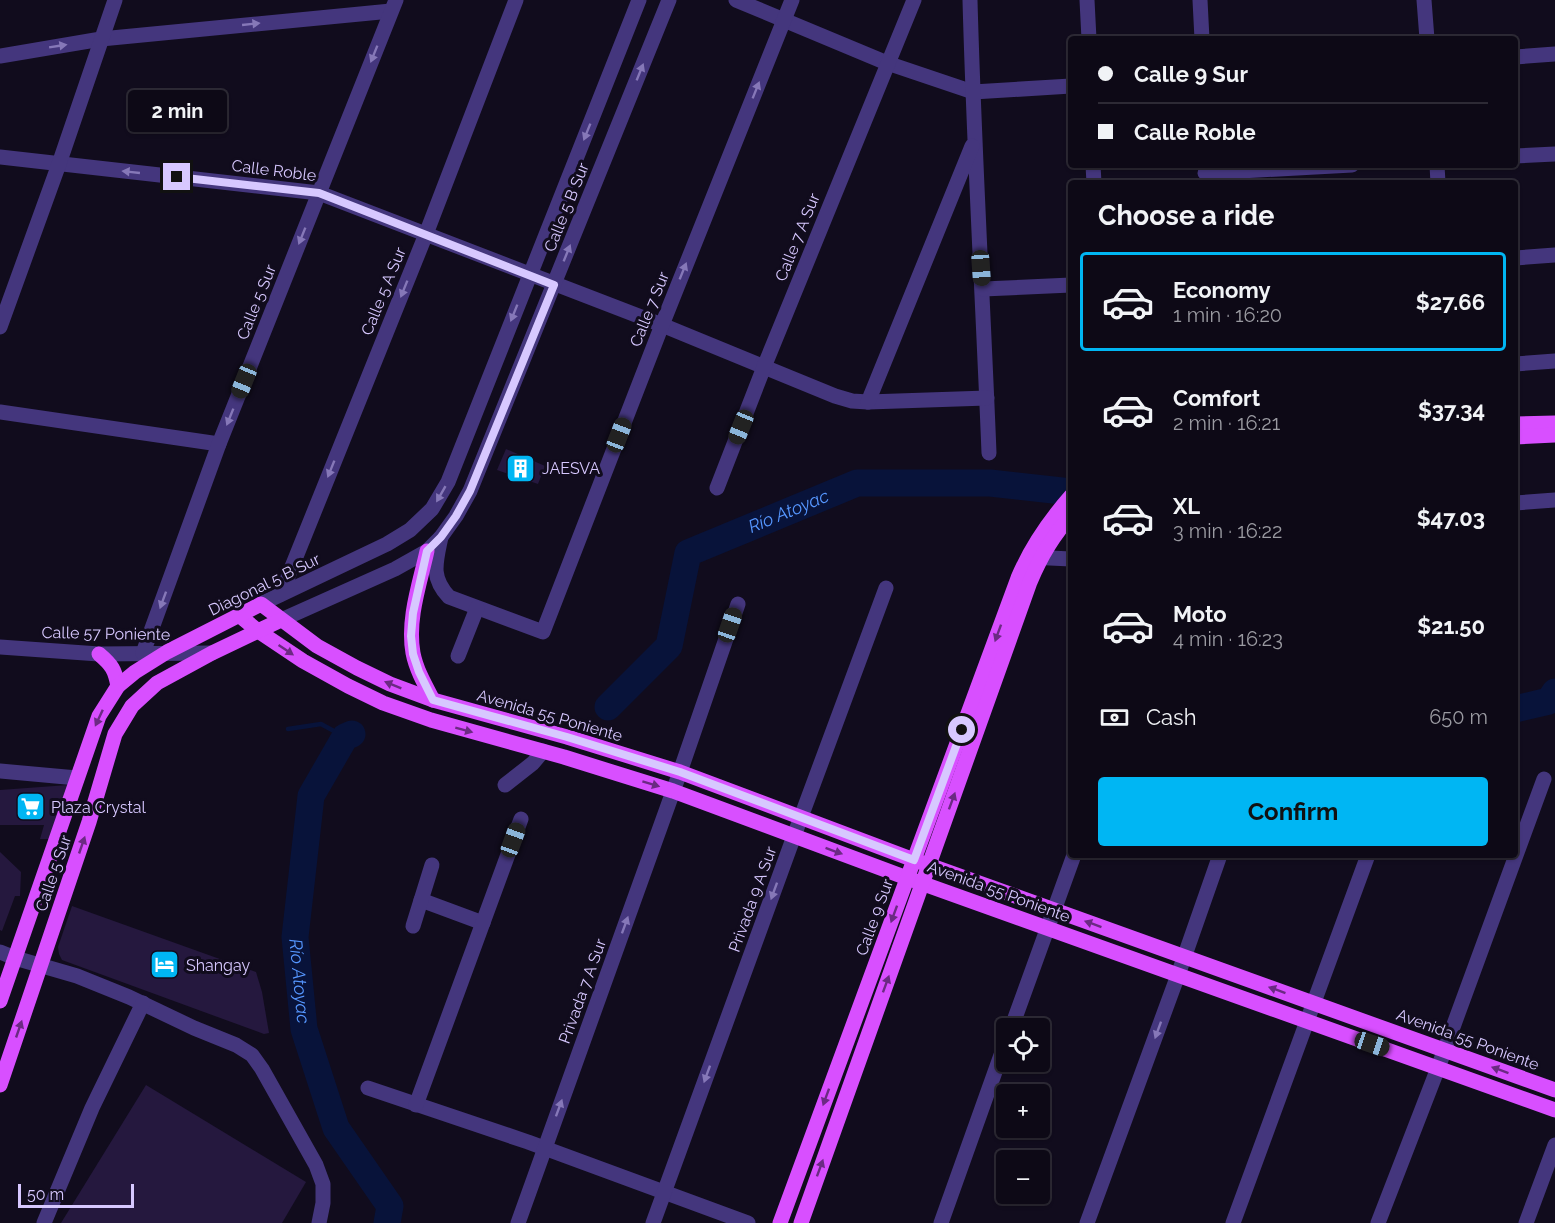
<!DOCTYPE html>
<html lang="en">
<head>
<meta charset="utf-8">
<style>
	body { margin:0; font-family:Raleway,sans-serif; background:#1b1723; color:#f1f3f6; height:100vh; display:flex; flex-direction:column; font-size:22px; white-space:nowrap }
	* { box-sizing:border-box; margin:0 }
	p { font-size:20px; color:#9a9aa1 }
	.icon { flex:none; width:33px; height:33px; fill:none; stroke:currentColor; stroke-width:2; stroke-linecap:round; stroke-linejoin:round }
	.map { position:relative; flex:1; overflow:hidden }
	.side { position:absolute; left:1068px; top:180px; width:450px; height:678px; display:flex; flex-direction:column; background:#0d0916; border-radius:6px; box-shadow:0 2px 4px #0004,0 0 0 2px #2d2a35 }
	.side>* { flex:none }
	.top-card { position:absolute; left:1068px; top:36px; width:450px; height:132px; border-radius:6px; box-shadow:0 2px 4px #0004,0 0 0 2px #2d2a35; display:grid; align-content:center; height:132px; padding:0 30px; background:#0d0916 }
	.controls { position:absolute; left:996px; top:1018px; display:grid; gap:12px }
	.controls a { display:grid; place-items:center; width:54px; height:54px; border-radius:6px; background:#0d0916; box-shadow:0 2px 4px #0004,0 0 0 2px #2d2a35; font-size:30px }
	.scale { position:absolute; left:18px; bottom:15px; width:116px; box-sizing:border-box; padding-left:6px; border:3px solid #d7c8ff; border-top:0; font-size:16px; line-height:21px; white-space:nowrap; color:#d7c8ff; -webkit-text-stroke:4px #110c1d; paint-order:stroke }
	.end { position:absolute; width:27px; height:27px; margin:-14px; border:8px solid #d7c8ff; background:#111; box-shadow:0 0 0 3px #111 }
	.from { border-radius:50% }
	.bubble { position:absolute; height:42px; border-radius:6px; background:#0d0916; box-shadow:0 2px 4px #0004,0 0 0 2px #2d2a35; font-size:20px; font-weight:700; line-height:42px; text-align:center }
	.car { position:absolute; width:18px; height:36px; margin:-18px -9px; border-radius:8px; box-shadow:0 0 4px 2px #0007; background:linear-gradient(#222 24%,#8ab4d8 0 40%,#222 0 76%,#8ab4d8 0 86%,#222 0) }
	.top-card b { display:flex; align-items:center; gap:21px; height:57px; font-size:22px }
	.top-card b+b { border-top:2px solid #2d2a35 }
	.top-card i { width:15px; height:15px; background:#f1f3f6 }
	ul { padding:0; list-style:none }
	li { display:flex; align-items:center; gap:18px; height:99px; margin:0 12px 9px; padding:0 18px; border:3px solid transparent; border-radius:6px }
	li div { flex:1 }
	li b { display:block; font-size:22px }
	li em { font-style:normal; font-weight:700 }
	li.on { border-color:#00b6f3 }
	li>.icon { width:54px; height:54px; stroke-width:1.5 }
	h2 { padding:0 30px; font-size:27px; line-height:72px }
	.pay { display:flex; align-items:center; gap:15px; height:66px; padding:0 30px; font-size:22px }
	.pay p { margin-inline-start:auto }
	.cta { display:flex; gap:12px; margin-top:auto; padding:12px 30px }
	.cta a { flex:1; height:69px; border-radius:6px; background:#00b6f3; color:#111; font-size:24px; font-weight:700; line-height:69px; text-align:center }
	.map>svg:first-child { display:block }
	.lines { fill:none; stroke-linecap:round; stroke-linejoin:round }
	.stream { stroke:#08133a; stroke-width:4.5 }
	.river { stroke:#08133a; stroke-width:27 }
	.building { fill:#25183e }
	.minor { stroke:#44367d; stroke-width:15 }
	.major { stroke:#d84fff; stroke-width:15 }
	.oneway { fill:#8678b8 }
	.oneway2 { fill:#6b2a83 }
	.route { stroke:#d7c8ff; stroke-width:8 }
	.labels { text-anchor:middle; stroke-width:6; stroke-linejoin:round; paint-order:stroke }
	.street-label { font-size:16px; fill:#d7c8ff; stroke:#110c1d }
	.poi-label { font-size:16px; fill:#d7c8ff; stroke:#110c1d; text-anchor:start }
	.water-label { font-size:18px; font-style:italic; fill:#5697ff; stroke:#110c1d }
</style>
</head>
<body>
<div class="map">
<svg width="1555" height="1223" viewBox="0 0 1555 1223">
	<rect width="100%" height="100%" fill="#110c1d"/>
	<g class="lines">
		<path class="stream" d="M288 729 321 724 345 737"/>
		<g class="river">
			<path id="s1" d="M608 707 669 646 688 553 857 483H990L1071 492"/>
			<path d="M1515 709 1549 701 1555 692"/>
			<path id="s2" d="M352 734 345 737 311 796 295 937 304 1029 336 1128 390 1206 387 1223"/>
		</g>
	</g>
	<g class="building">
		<path d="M506 449 545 466 538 484 497 470Z"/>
		<path d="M68 785 50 839H40L44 825H0V790Z"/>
		<path d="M0 852 21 872 20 896H15L2 931 0 930Z"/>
		<path d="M72 906 256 972 262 992 269 1033 264 1034 62 960 59 954 58 947Z"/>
		<path d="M146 1085 306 1182 282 1223H61Z"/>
	</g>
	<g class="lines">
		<g class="minor">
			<path d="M736 0 887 63 973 92 1071 86"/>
			<path d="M970 0C974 151 983 302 989 453"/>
			<path d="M1087 0 1089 39"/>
			<path d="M1200 0 1202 39"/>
			<path d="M1424 0 1427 39"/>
			<path d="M0 56 101 39 391 11"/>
			<path d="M1515 57 1555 54"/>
			<path d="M1515 156 1555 154"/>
			<path d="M0 157 319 193 662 325 835 396 852 401 868 402 987 398"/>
			<path d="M1093 165 1094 183"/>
			<path d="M1437 165 1438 183"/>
			<path d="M1205 173 1352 165"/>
			<path d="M1515 258 1555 255"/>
			<path d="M983 289 1071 285"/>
			<path d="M0 327 59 164 115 0"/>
			<path d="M1515 364 1555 361"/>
			<path d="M868 402 972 146"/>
			<path d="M0 412 219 444"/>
			<path d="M717 488 764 367 914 0"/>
			<path d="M1515 503 1555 500"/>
			<path d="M441 537C436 562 430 577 449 597L543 632 662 325 792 0"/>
			<path d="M1029 557 1071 559"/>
			<path d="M281 594 426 234 516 0"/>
			<path d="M261 604 387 544 410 530 432 509 448 482 639 0"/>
			<path d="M281 620 395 569 427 551 441 537 456 516 470 491 669 0"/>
			<path d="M0 647 99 654 212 653"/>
			<path d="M143 653 219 444 396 0"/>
			<path d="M458 656 477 608"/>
			<path d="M0 771 77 778"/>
			<path d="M505 785 533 763 543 751"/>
			<path d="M421 900 483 923"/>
			<path d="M413 926 432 865"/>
			<path d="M0 952 15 958 77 976 129 997 194 1028 236 1045 252 1055 262 1069 316 1165 323 1184V1203L319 1223"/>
			<path d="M1011 1029 1074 855"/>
			<path d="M368 1088 528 1142 748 1223"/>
			<path d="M416 1105 521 819"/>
			<path d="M44 1223 92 1108 143 1003"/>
			<path d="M518 1223 680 772 738 604"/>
			<path d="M653 1223 794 836 886 588"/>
			<path d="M941 1223 1006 1041"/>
			<path d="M1087 1223 1178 975 1220 855"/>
			<path d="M1233 1223 1368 855"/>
			<path d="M1378 1223 1438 1068 1544 779"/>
			<path d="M1526 1223 1555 1145"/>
		</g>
		<g class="major">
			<path d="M1515 424 1555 423"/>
			<path d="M1515 437 1555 435"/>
			<path d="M427 551C420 583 407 619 413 653 416 669 425 685 433 700"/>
			<path d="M240 616 258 631 303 661 348 686 383 703 431 720 564 757 673 791 907 878 1555 1110"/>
			<path d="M99 654C112 665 115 670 118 686"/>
			<path d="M0 1001 99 716 118 686 135 672 167 652 261 604 317 646 357 668 390 684 433 700 567 737 680 772 914 860 929 865 1555 1090"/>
			<path d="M0 1085 89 822 115 734 132 706 157 683 212 653 281 620"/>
			<path d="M780 1223 1018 578C1031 547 1049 521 1071 496"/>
			<path d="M801 1223 1030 582C1040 558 1053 535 1071 516"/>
		</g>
	</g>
	<defs><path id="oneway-solid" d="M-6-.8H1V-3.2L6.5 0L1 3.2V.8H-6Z" transform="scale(1.5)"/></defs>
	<g class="oneway">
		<use href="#oneway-solid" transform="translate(251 24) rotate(-6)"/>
		<use href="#oneway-solid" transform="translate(58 46) rotate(-9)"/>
		<use href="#oneway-solid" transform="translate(374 54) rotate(112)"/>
		<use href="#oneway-solid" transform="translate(640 72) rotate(-68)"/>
		<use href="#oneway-solid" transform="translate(756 90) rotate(-68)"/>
		<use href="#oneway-solid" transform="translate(587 132) rotate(112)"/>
		<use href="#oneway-solid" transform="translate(131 172) rotate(-174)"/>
		<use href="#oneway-solid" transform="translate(302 236) rotate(112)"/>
		<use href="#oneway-solid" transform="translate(567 253) rotate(-68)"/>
		<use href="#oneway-solid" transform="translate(683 271) rotate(-68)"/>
		<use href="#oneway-solid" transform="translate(404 289) rotate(112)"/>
		<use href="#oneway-solid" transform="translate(514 313) rotate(112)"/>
		<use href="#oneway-solid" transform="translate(230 417) rotate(112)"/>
		<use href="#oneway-solid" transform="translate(331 469) rotate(112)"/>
		<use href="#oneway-solid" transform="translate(441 494) rotate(120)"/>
		<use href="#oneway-solid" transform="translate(163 600) rotate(110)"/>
		<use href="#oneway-solid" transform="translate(774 891) rotate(110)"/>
		<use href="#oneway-solid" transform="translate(625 925) rotate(-70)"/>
		<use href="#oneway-solid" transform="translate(1158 1030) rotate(110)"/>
		<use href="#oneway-solid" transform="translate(707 1074) rotate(110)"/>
		<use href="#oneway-solid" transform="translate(559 1108) rotate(-70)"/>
	</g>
	<g class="oneway2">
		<use href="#oneway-solid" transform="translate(998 633) rotate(110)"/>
		<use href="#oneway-solid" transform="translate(286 650) rotate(34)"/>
		<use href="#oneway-solid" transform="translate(393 685) rotate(-158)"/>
		<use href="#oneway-solid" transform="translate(99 718) rotate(115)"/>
		<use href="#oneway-solid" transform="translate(464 730) rotate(15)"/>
		<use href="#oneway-solid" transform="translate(651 784) rotate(17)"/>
		<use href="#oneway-solid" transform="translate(952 801) rotate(-70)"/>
		<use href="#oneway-solid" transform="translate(82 845) rotate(-71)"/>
		<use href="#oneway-solid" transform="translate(834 851) rotate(20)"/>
		<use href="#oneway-solid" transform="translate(894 914) rotate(110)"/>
		<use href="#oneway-solid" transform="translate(1093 924) rotate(-160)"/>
		<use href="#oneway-solid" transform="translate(886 984) rotate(-70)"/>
		<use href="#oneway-solid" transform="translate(1277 990) rotate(-160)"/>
		<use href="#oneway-solid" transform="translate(19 1029) rotate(-71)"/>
		<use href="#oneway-solid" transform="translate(1500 1070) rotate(-160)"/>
		<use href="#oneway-solid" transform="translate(826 1097) rotate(110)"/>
		<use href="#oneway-solid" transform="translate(820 1168) rotate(-70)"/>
	</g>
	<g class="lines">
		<path class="route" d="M177 177 319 193 554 285 470 491 456 516 441 537 427 551 413 613 411 636 413 654 419 672 433 700 567 737 680 772 914 860 962 730"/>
	</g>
	<defs>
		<symbol id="building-square" viewBox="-11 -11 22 22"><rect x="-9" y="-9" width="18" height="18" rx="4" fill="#00b6f3" stroke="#110c1d"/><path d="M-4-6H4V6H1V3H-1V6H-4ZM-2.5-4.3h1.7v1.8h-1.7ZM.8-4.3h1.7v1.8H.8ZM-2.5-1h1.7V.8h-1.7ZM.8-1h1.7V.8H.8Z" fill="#fff"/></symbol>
		<symbol id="supermarket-square" viewBox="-11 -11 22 22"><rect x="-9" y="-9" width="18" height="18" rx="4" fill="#00b6f3" stroke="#110c1d"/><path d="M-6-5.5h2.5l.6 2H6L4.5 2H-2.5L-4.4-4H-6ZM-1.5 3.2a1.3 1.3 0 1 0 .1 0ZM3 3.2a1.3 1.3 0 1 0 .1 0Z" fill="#fff"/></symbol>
		<symbol id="hotel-square" viewBox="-11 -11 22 22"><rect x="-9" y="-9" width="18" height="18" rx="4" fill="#00b6f3" stroke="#110c1d"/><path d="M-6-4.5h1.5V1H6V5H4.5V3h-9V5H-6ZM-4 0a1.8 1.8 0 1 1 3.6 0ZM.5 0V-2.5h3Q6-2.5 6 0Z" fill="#fff"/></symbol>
	</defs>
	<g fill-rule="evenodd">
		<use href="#building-square" x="504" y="452" width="33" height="33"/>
		<use href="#supermarket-square" x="14" y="790" width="33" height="33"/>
		<use href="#hotel-square" x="148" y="948" width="33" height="33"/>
	</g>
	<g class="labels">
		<g class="street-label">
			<text transform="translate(274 170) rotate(7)" y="6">Calle Roble</text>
			<text transform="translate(566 207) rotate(-68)" y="6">Calle 5 B Sur</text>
			<text transform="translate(797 237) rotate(-68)" y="6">Calle 7 A Sur</text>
			<text transform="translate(383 291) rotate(-68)" y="6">Calle 5 A Sur</text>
			<text transform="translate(256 302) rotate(-68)" y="6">Calle 5 Sur</text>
			<text transform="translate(649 309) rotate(-68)" y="6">Calle 7 Sur</text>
			<text transform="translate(264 584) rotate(-26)" y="6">Diagonal 5 B Sur</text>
			<text transform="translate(106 633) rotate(1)" y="6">Calle 57 Poniente</text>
			<text transform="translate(550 715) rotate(16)" y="6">Avenida 55 Poniente</text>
			<text transform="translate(53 873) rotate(-71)" y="6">Calle 5 Sur</text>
			<text transform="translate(999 891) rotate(20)" y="6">Avenida 55 Poniente</text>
			<text transform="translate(752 899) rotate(-70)" y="6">Privada 9 A Sur</text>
			<text transform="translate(874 917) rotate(-70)" y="6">Calle 9 Sur</text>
			<text transform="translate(582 991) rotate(-70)" y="6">Privada 7 A Sur</text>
			<text transform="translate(1468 1039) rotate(20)" y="6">Avenida 55 Poniente</text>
		</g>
		<g class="poi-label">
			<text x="542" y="474">JAESVA</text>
			<text x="51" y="813">Plaza Crystal</text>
			<text x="186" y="971">Shangay</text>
		</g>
		<g class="water-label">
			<text dy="6" stroke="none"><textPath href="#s1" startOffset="290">Río Atoyac</textPath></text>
			<text dy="6" stroke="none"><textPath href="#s2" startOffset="262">Río Atoyac</textPath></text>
		</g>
	</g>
</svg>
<div class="controls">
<a><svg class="icon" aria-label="locate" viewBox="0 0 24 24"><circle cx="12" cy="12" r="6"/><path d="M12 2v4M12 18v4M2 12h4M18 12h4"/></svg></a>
<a>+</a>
<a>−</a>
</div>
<div class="scale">50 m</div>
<i class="end from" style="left:962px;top:730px"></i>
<i class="end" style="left:177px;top:177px"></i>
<div class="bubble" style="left:128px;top:90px;width:99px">2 min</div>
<i class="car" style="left:981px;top:268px;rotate:176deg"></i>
<i class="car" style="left:244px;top:381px;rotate:202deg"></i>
<i class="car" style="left:741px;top:427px;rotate:202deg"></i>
<i class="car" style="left:619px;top:435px;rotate:21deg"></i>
<i class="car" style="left:730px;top:625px;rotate:19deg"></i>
<i class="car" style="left:513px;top:840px;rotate:20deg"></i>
<i class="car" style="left:1372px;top:1044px;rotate:109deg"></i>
<div class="top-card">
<b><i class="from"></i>Calle 9 Sur</b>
<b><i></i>Calle Roble</b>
</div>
<section class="side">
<h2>Choose a ride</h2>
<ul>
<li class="on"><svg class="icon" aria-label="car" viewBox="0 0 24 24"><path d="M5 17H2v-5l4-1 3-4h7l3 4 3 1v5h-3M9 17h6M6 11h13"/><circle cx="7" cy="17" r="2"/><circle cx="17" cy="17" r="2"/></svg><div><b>Economy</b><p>1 min · 16:20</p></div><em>$27.66</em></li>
<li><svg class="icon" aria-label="car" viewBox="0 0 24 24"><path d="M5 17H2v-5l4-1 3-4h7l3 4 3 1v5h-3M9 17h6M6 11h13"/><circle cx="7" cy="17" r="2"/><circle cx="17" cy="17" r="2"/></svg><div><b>Comfort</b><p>2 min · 16:21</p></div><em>$37.34</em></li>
<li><svg class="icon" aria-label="car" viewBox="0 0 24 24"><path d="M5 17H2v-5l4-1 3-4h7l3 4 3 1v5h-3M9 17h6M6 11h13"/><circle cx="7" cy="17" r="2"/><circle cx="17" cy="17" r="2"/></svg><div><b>XL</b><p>3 min · 16:22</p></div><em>$47.03</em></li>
<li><svg class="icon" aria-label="car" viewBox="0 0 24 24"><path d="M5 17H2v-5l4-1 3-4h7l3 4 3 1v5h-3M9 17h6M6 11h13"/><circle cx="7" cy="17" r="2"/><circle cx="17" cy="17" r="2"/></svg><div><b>Moto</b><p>4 min · 16:23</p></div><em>$21.50</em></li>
</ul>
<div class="pay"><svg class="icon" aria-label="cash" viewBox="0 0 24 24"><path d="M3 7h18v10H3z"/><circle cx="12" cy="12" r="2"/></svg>Cash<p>650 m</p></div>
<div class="cta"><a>Confirm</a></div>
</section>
</div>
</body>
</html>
